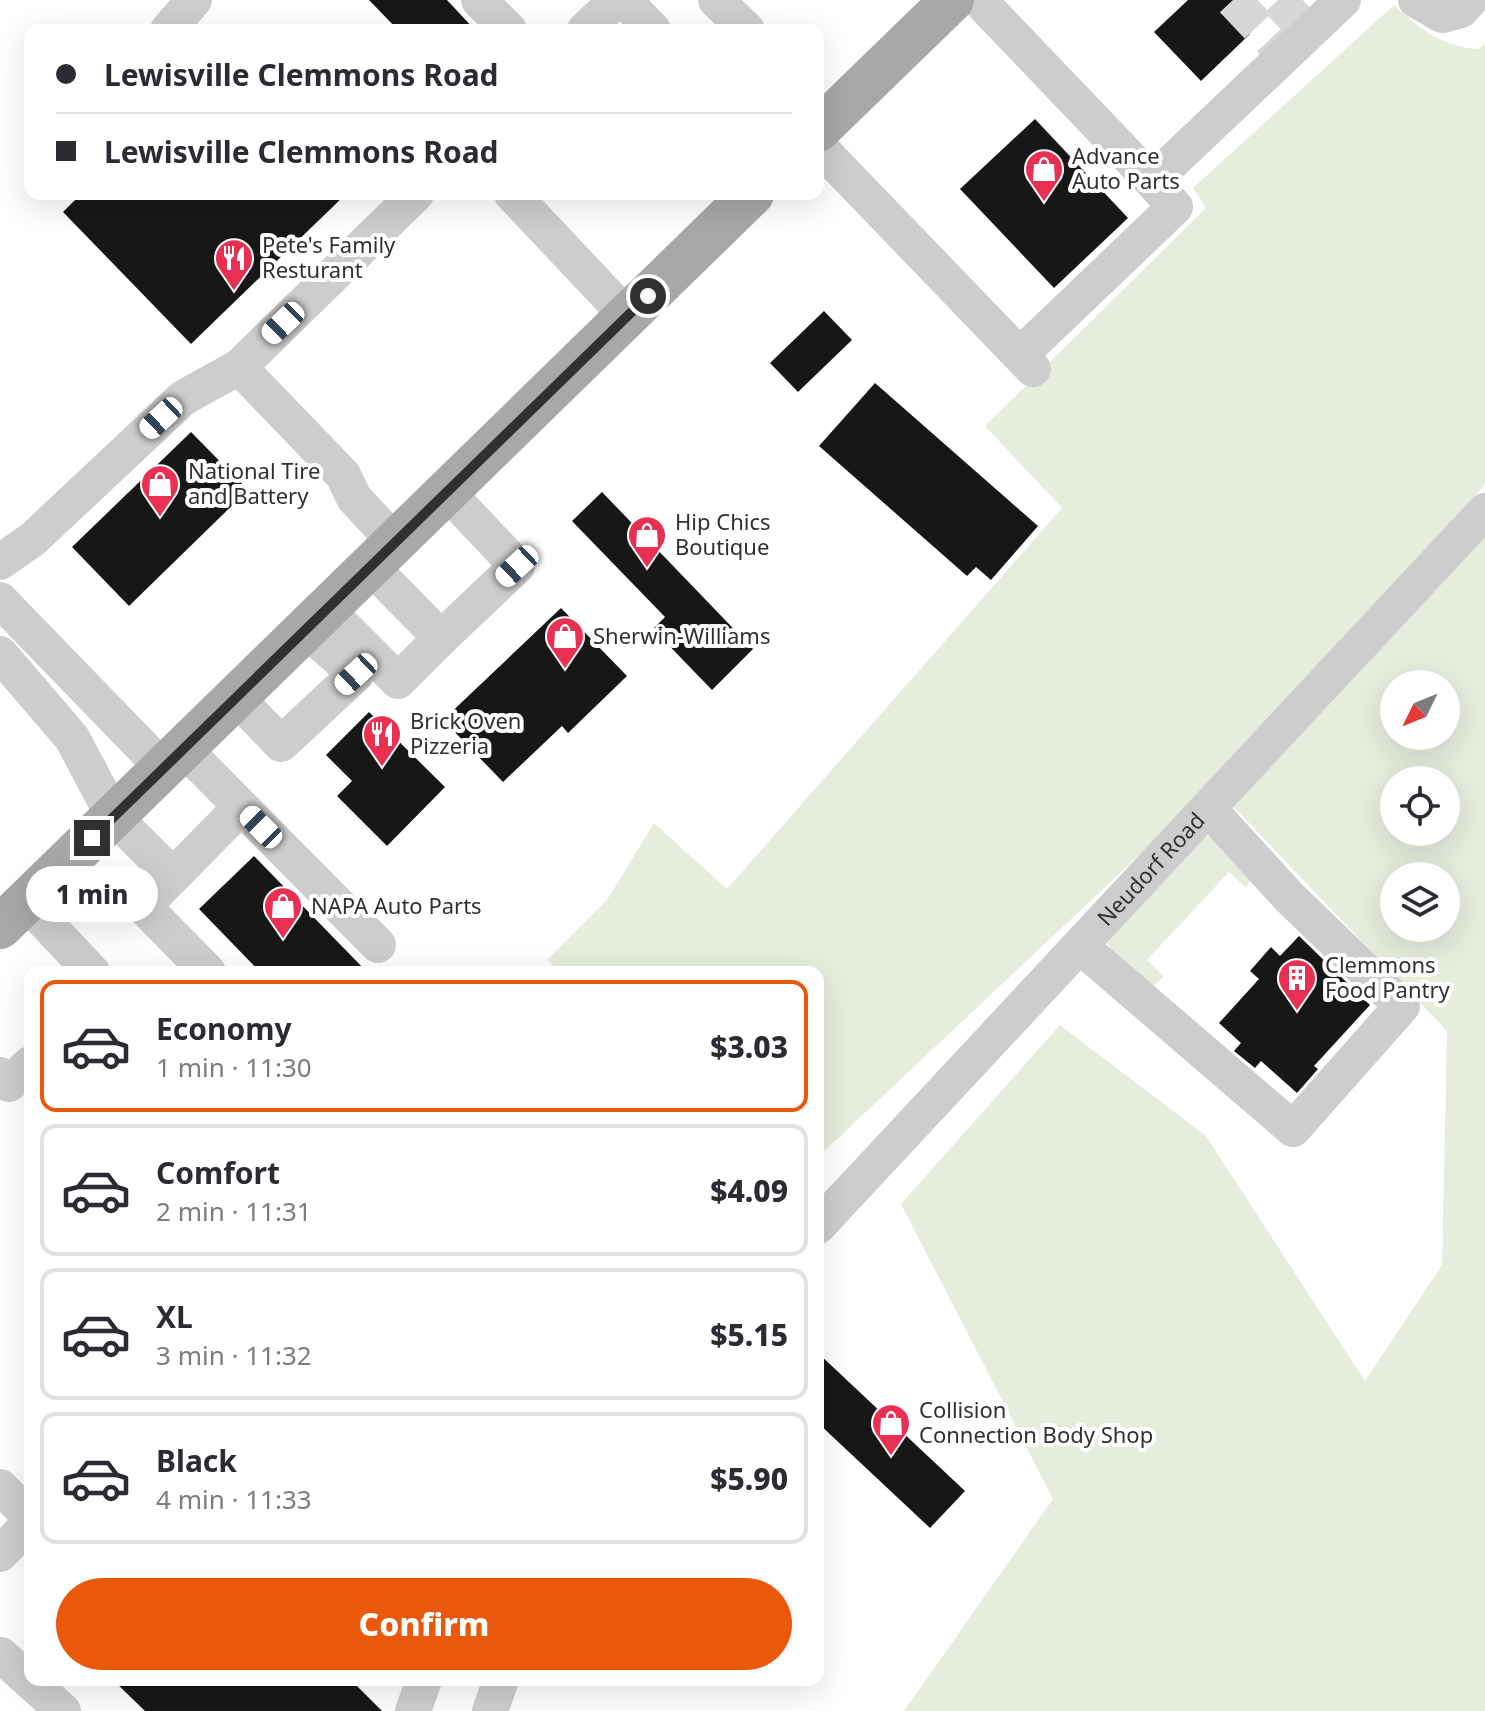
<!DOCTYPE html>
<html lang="en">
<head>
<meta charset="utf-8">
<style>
	body { margin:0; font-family:"Noto Sans",sans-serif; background:#f7f7f7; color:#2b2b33; height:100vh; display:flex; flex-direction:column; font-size:30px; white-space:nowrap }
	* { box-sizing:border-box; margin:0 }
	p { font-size:26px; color:#7c7c81 }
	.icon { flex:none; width:44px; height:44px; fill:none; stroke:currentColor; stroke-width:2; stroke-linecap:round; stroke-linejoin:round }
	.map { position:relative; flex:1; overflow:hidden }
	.details { position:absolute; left:24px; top:966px; width:800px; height:720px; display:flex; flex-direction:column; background:#fff; border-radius:16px; box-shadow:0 8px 32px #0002 }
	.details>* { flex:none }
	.top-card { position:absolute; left:24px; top:24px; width:800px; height:176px; border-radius:16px; box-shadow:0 8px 32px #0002; display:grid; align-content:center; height:176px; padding:0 32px; background:#fff }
	.needle { width:52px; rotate:227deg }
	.controls { position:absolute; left:1380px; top:670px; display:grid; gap:16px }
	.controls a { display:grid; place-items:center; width:80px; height:80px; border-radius:50%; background:#fff; box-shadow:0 8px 32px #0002; font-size:40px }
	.end { position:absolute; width:36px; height:36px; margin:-18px; border:10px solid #303030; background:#fff; box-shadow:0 0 0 4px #fff }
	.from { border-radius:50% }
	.bubble { position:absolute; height:56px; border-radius:28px; background:#fff; box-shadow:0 8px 32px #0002; font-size:26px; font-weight:800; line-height:56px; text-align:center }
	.car { position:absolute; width:24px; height:48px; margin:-24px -12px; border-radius:10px; box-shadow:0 0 6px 2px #0007; background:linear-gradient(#fff 24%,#345 0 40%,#fff 0 76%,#345 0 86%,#fff 0) }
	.top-card b { display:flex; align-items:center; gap:28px; height:76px; font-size:30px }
	.top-card b+b { border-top:2px solid #e1e1e2 }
	.top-card i { width:20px; height:20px; background:#2b2b33 }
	ul { padding:14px 0 0; list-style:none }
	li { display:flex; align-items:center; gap:24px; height:132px; margin:0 16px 12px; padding:0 16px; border:4px solid #e1e1e2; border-radius:16px }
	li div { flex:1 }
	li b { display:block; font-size:30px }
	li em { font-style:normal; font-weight:800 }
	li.on { border-color:#ea580c }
	li>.icon { width:72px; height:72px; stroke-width:1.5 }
	.cta { display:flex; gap:16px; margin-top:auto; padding:16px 32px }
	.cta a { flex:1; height:92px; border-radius:48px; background:#ea580c; color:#fff; font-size:32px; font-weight:800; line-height:92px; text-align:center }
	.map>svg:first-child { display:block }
	.green { fill:#e7eddd; fill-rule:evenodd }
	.building { fill:#171717 }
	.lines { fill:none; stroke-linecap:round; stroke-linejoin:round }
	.minor-tunnel { stroke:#d6d6d6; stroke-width:36; stroke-dasharray:36 18; stroke-linecap:butt }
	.minor { stroke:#cdcdcd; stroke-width:36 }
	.major { stroke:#a8a8a8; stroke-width:44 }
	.route { stroke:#303030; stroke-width:10 }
	.labels { text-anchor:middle; stroke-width:8; stroke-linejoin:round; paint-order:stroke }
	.poi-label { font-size:22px; fill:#303030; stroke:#fff; text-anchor:start }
	.street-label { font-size:22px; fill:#303030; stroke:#fff }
</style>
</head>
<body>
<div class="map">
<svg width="1485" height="1711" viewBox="0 0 1485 1711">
	<rect width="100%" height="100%" fill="#fff"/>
	<g class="green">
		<path d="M1394 5C1421 29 1441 47 1478 49L1485 43V485L1152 843 818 1157V972H560L547 960 607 900 654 823 727 889 1062 508 985 426 1206 208 1193 188Z"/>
		<path d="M1485 531V1711H904L1053 1499 901 1204 1060 1025 1206 1136 1365 1381 1442 1265 1447 1031 1230 803ZM1394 684H1446V736H1394ZM1394 780H1446V832H1394ZM1394 876H1446V928H1394Z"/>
		<path d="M1202 835 1211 837 1251 878 1246 888 1229 872 1147 960 1164 977 1154 985C1136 979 1110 955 1105 937Z"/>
	</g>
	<g class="building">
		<path d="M369 0H447L475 30H398Z"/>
		<path d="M1188 0H1253L1235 18 1250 34 1201 81 1154 32Z"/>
		<path d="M1035 119 1128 218 1054 288 960 189Z"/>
		<path d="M81 194H346L191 344 63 212Z"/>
		<path d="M824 311 852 340 798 392 770 363Z"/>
		<path d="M875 383 1038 526 991 580 976 567 967 576 819 446Z"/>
		<path d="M191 432 248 490 129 606 72 547Z"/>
		<path d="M602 492 753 649 712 690 653 629 665 617 572 521Z"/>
		<path d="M561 608 627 676 568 733 562 726 503 782 443 720Z"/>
		<path d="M369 712 445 787 387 846 337 796 352 781 326 755Z"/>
		<path d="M254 856 367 972H260L199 909Z"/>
		<path d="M1299 936 1370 1005 1314 1066 1318 1069 1297 1093 1261 1061 1255 1068 1234 1051 1241 1043 1219 1023 1259 979 1250 971 1271 947 1280 956Z"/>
		<path d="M818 1353 965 1491 930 1528 818 1423Z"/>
		<path d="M113 1680H351L382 1711H145Z"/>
	</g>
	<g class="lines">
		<g class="minor-tunnel">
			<path d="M1233 0 1285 55"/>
			<path d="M1278 0 1309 33"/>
		</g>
		<g class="minor">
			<path d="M479 0 509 30"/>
			<path d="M624 0 653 30"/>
			<path d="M716 0 747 30"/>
			<path d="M979 0 1152 181 1343 0"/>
			<path d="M1416 0 1442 15 1461 10 1470 0"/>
			<path d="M168 30 194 0"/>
			<path d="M585 30 616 0"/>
			<path d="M818 146 1033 369"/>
			<path d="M512 194 627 316"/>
			<path d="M1020 355 1175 207 1152 181"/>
			<path d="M395 542 354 498 343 475 239 367 416 194"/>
			<path d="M0 562 33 539 183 398 239 367"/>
			<path d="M0 600 163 768"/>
			<path d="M326 609 398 681 441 638 370 566"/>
			<path d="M441 638 517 566 446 491"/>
			<path d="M0 654 72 738 114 817 173 876 241 807"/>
			<path d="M235 696 281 744 356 674 305 629"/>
			<path d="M183 748 378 945"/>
			<path d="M173 876 143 906 208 972"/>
			<path d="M26 902 92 972"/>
			<path d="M1080 946 1293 1129 1402 1006 1290 898 1208 808"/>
			<path d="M0 1075 9 1084 30 1064"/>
			<path id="s1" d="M818 1226 1485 511"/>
			<path d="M0 1487 30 1516"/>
			<path d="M0 1554 30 1523"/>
			<path d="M1 1655 63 1711"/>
			<path d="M413 1711 424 1680"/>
			<path d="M490 1711 501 1680"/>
		</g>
		<g class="major">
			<path d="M818 130 952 0"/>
			<path d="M0 927 752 194"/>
		</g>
	</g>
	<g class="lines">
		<path class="route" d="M92 838 648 296"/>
	</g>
	<defs>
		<symbol id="shop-pin" viewBox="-11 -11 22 30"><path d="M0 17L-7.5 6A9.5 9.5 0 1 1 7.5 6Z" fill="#e92f52" stroke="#fff"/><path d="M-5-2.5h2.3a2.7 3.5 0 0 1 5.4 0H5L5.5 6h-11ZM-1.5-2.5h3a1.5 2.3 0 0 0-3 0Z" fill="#fff"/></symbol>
		<symbol id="restaurant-pin" viewBox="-11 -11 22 30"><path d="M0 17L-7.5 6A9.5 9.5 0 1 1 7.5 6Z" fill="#e92f52" stroke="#fff"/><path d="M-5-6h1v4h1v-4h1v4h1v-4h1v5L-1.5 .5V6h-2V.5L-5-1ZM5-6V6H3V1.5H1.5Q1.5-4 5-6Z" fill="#fff"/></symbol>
		<symbol id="building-pin" viewBox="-11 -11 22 30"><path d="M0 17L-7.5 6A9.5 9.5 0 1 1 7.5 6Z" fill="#e92f52" stroke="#fff"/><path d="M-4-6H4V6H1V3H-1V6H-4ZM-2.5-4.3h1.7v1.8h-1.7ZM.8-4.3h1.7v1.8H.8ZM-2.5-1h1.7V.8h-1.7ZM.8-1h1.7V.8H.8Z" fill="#fff"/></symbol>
	</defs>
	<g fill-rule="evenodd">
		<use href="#shop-pin" x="1022" y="147" width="44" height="60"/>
		<use href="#restaurant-pin" x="212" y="236" width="44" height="60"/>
		<use href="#shop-pin" x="138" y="462" width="44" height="60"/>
		<use href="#shop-pin" x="625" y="513" width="44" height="60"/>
		<use href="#shop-pin" x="543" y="614" width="44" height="60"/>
		<use href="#restaurant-pin" x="360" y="712" width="44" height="60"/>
		<use href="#shop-pin" x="261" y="884" width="44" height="60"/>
		<use href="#building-pin" x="1275" y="956" width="44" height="60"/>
		<use href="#shop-pin" x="869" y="1401" width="44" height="60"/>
	</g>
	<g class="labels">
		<g class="poi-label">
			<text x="1072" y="164">Advance<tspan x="1072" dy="25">Auto Parts</tspan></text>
			<text x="262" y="253">Pete's Family<tspan x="262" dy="25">Resturant</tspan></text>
			<text x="188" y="479">National Tire<tspan x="188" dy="25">and Battery</tspan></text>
			<text x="675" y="530">Hip Chics<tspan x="675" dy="25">Boutique</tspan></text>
			<text x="593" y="644">Sherwin-Williams</text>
			<text x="410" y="729">Brick Oven<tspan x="410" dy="25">Pizzeria</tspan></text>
			<text x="311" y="914">NAPA Auto Parts</text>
			<text x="1325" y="973">Clemmons<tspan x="1325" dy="25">Food Pantry</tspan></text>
			<text x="919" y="1418">Collision<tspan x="919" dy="25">Connection Body Shop</tspan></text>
		</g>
		<g class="street-label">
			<text dy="8" stroke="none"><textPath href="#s1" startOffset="488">Neudorf Road</textPath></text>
		</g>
	</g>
</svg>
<div class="controls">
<a><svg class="needle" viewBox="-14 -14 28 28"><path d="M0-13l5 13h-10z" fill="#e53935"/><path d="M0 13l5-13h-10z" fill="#7c7c81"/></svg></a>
<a><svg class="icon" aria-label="locate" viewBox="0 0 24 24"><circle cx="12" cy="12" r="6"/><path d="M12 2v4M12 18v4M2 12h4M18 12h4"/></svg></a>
<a><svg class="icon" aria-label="layers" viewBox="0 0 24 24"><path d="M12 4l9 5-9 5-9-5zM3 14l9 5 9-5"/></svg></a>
</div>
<i class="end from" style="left:648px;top:296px"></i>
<i class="end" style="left:92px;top:838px"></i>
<div class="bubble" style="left:26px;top:866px;width:132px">1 min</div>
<i class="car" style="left:283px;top:323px;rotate:226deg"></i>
<i class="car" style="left:161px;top:418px;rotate:227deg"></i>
<i class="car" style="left:517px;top:566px;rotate:227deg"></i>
<i class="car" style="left:356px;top:674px;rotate:227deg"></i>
<i class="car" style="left:261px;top:827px;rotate:315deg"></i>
<div class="top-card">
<b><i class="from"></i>Lewisville Clemmons Road</b>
<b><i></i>Lewisville Clemmons Road</b>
</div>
<section class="details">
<ul>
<li class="on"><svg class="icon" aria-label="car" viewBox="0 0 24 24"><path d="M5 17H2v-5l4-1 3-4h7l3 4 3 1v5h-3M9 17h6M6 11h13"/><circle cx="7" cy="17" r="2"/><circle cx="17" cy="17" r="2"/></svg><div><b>Economy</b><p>1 min · 11:30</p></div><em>$3.03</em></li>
<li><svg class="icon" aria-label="car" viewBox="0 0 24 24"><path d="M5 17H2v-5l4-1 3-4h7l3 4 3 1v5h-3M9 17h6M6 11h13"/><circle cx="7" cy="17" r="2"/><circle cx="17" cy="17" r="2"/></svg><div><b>Comfort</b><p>2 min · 11:31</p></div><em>$4.09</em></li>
<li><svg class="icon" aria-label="car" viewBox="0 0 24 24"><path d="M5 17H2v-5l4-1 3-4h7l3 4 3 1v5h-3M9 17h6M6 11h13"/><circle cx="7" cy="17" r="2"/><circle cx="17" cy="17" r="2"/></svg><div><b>XL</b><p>3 min · 11:32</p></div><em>$5.15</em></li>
<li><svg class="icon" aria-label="car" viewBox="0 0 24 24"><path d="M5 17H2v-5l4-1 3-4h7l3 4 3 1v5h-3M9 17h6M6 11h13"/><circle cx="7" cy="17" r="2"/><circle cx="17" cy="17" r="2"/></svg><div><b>Black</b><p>4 min · 11:33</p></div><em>$5.90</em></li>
</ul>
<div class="cta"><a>Confirm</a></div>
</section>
</div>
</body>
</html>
